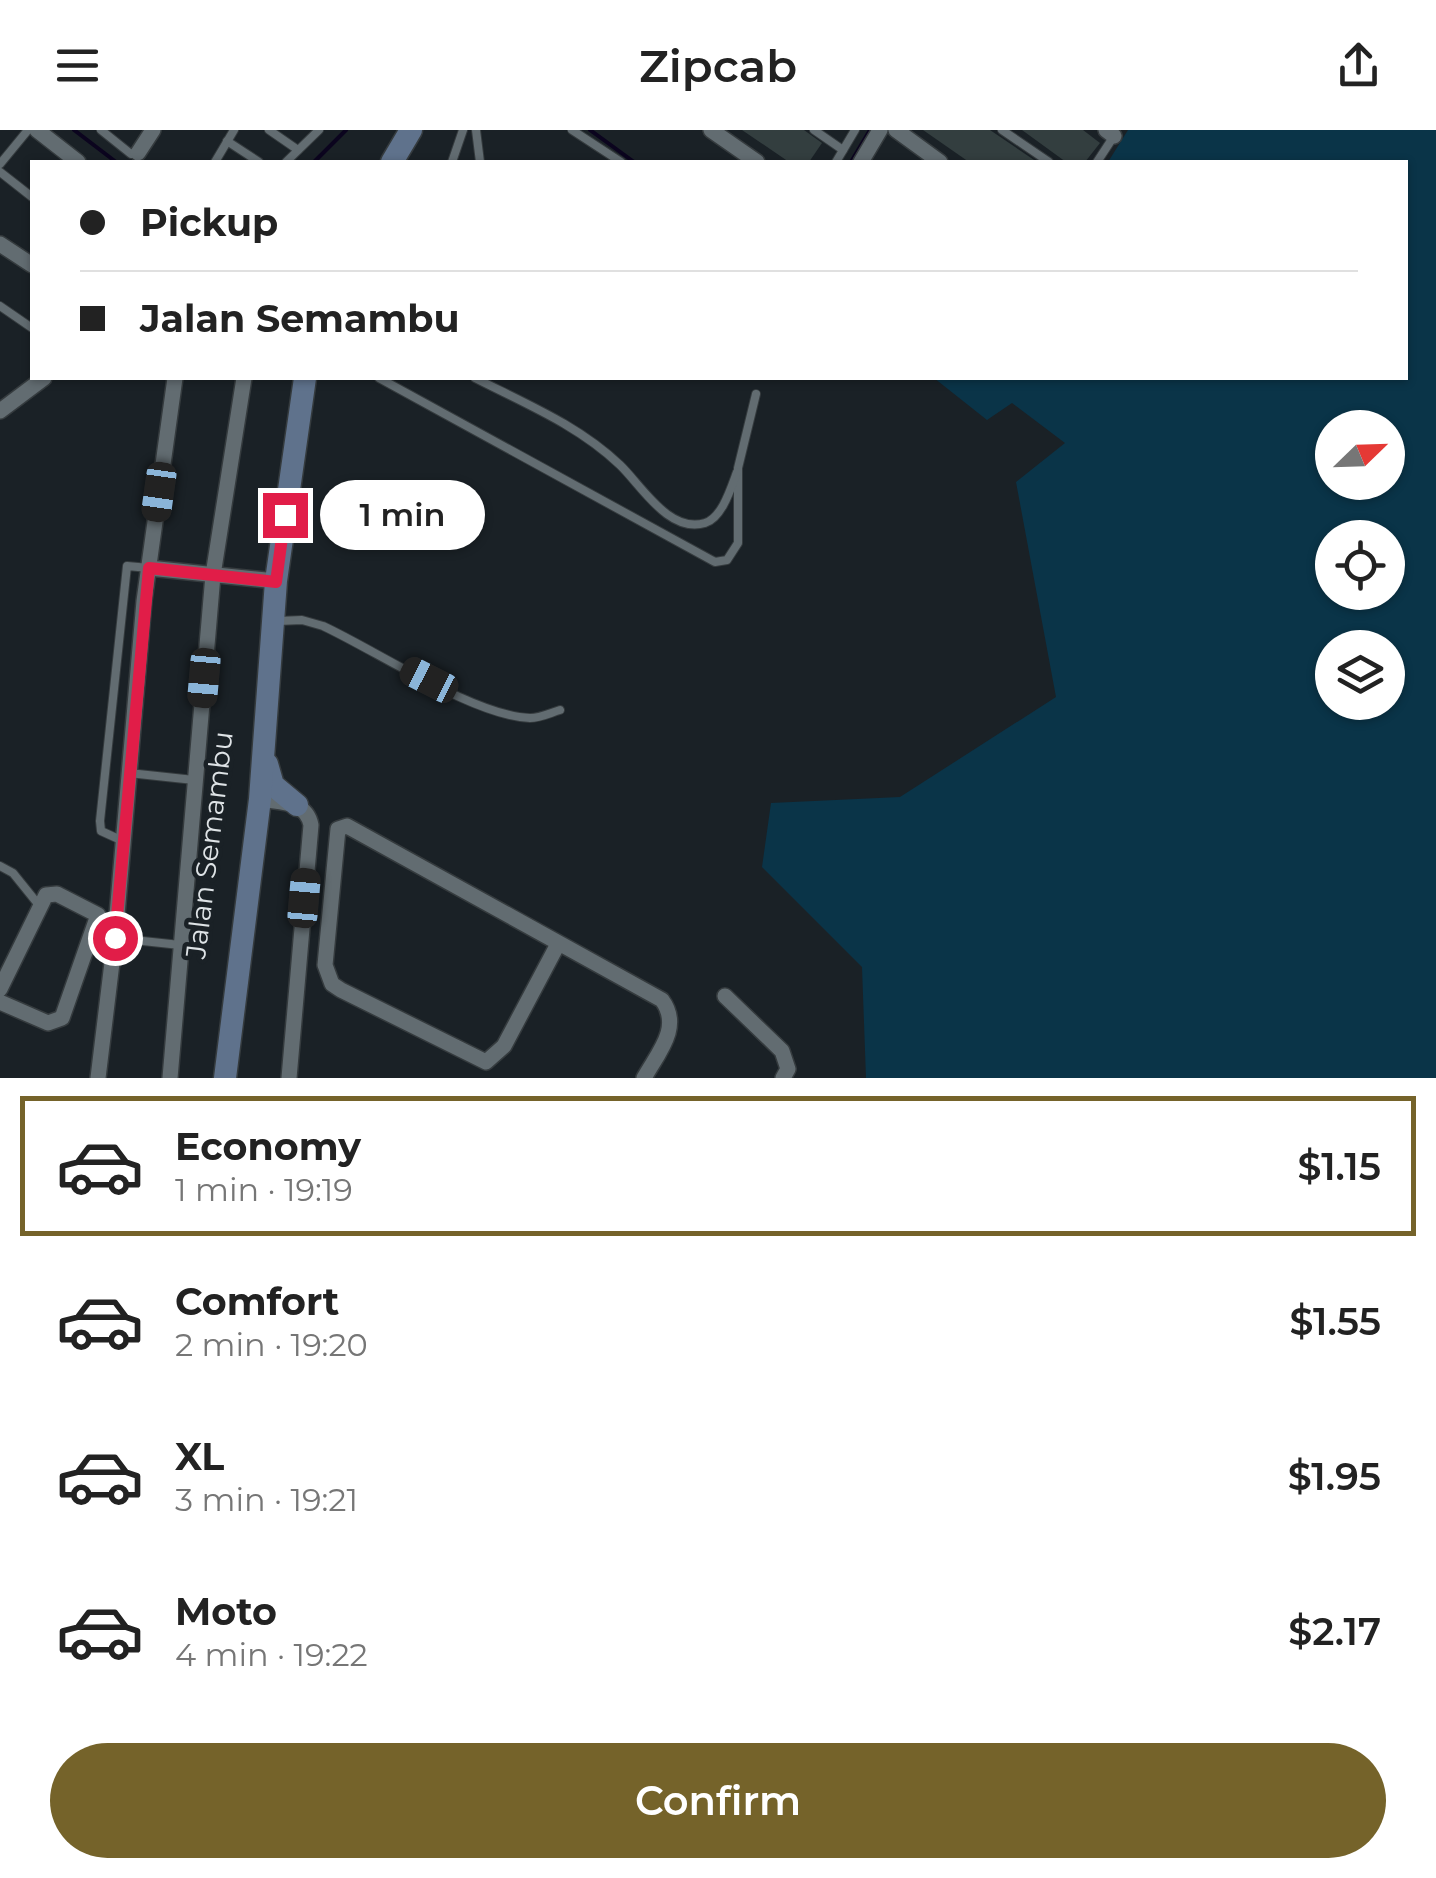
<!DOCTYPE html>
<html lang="en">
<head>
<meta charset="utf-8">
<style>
	body { margin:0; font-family:Montserrat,sans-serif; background:#f6f6f6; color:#222; height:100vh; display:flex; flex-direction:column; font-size:38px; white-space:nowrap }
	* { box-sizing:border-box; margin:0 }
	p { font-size:32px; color:#767676 }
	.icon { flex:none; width:55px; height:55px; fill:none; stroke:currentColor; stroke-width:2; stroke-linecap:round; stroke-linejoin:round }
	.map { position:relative; height:948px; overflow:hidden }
	.drawer { display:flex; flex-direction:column; background:#fff; flex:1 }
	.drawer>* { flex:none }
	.top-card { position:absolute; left:30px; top:30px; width:1378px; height:220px; border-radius:0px; box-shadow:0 2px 8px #0004; display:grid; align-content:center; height:220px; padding:0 50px; background:#fff }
	.needle { width:65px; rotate:67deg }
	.controls { position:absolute; left:1315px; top:280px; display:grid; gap:20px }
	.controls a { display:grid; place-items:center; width:90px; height:90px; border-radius:50%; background:#fff; box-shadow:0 2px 8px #0004; font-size:50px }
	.end { position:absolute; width:45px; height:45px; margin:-22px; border:12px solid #e11d48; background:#fff; box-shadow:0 0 0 5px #fff }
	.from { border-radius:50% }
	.bubble { position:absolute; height:70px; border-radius:35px; background:#fff; box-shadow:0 2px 8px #0004; font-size:32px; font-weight:600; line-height:70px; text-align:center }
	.car { position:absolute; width:30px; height:60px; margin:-30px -15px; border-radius:12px; box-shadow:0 0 8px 2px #0007; background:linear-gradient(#222 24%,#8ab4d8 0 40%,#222 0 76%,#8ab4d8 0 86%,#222 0) }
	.top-card b { display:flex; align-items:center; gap:35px; height:95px; font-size:38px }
	.top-card b+b { border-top:2px solid #e0e0e0 }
	.top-card i { width:25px; height:25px; background:#222 }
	ul { padding:18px 0 0; list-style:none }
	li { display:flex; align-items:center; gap:30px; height:140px; margin:0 20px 15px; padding:0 30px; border:5px solid transparent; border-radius:0px }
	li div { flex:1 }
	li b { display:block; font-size:38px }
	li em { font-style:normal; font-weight:600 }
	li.active { border-color:#75632a }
	li>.icon { width:90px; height:90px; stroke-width:1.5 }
	.primary-button { display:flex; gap:20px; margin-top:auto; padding:20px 50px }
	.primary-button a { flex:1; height:115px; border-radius:60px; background:#75632a; color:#fff; font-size:40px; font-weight:600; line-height:115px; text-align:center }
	header { display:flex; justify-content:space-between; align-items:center; height:130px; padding:0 50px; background:#fff; font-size:45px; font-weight:600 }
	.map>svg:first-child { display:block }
	.green { fill:#0a3448; fill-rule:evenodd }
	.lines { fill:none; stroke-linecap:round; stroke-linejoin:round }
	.stream { stroke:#0b041e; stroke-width:4 }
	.building { fill:#333e3f }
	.lane-casing { stroke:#353b3e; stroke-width:10 }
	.street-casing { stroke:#353b3e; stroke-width:18 }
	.secondary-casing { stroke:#353b3e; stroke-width:25 }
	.lane { stroke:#626c71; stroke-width:8 }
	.street { stroke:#626c71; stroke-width:15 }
	.secondary { stroke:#5f728c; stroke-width:22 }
	.route { stroke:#e11d48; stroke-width:12 }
	.labels { text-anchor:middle; stroke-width:9; stroke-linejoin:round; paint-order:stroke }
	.street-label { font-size:28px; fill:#dee3e6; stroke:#1a2126 }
</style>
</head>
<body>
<header><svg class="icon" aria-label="menu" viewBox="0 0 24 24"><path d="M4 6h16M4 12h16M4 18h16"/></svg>Zipcab<svg class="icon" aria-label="share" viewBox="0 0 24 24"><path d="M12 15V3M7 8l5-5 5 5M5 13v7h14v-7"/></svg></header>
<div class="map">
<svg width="1436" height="948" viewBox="0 0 1436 948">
	<rect width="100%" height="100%" fill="#1a2126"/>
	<path class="green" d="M1128 0H1436V948H866L862 837 762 737 771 673 900 667 1056 567 1016 352 1065 313 1012 273 987 290 934 248H1405V32H1108ZM1332 298H1388V352H1332ZM1332 408H1388V462H1332ZM1332 518H1388V572H1332Z"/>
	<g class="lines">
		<g class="stream">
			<path d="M74 0 116 32"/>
			<path d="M590 0 634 32"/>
			<path d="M314 32 346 0"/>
			<path d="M851 32 870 0"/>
		</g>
	</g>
	<g class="building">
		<path d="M742 0H804L822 13 809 32H789Z"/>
		<path d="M923 0H990L1037 32H969Z"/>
		<path d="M1022 0H1083L1100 13 1085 32H1066Z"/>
	</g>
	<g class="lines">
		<defs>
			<g id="lane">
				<path d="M101 0 131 24 138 23"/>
				<path d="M269 0 298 20"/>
				<path d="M476 0 480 32"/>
				<path d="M572 0 621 32"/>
				<path d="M814 0 843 20"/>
				<path d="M1002 0 1049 32"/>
				<path d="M227 11 259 32"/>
				<path d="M215 32 234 0"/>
				<path d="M286 32 319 0"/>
				<path d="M452 32 463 0"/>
				<path d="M836 32 855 0"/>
				<path d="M1097 32 1114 6"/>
				<path d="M0 34 28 0"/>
				<path d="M0 42 32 67"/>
				<path d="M0 176 32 198"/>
				<path d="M379 248 715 432 727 430 738 413V338L756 264"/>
				<path d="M475 248C526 274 578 295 620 335 641 355 669 404 705 393 722 388 731 358 737 342"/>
				<path d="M278 491 302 490 323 496C377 521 474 586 530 588 540 588 550 583 560 580"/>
				<path d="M129 643 194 650"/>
				<path d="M123 711 101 701 100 691 127 436 149 438"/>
				<path d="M0 736 13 743 38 774"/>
				<path d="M115 808 180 815"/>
			</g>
			<g id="street">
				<path d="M37 0 78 32"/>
				<path d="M711 0 757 32"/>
				<path d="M896 0 940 32"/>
				<path d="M1106 0 1114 6"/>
				<path d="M138 23 153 0"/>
				<path d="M861 32 880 0"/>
				<path d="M0 114 32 135"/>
				<path d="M0 281 44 248"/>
				<path d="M149 438 276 451"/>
				<path d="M260 669C281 673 306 670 311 695L289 948"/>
				<path d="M558 814 504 916 486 932 341 860 332 854 325 835 338 699 347 696 662 870C682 897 658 923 644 948"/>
				<path d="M0 859 46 765 57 764 98 785 62 888 48 893 0 872"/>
				<path d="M725 866 782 921 788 939 783 948"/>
				<path d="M98 948 115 808 144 471 175 248"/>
				<path d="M170 948 213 445 244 248"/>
			</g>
			<g id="secondary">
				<path d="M392 32 411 0"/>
				<path d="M267 634 273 655 297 675"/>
				<path d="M225 948 260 669 276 451 305 248"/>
			</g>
		</defs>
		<use href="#lane" class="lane-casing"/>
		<use href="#street" class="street-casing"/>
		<use href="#secondary" class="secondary-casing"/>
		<use href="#lane" class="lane"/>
		<use href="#street" class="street"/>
		<use href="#secondary" class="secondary"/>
	</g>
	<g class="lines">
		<path class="route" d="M115 808 149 438 276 452 285 385"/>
	</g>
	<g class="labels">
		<g class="street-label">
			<text transform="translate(209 715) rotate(-83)" y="10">Jalan Semambu</text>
		</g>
	</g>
</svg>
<div class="controls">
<a><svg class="needle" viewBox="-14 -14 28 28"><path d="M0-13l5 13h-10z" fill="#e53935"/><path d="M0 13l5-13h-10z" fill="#767676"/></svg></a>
<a><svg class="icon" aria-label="locate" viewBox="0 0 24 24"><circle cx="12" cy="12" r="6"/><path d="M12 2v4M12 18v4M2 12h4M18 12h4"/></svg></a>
<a><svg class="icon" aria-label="layers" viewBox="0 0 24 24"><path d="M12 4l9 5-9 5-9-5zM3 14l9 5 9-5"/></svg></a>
</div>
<i class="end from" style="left:115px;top:808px"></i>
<i class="end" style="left:285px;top:385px"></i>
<div class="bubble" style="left:320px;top:350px;width:165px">1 min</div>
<i class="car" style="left:159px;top:362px;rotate:188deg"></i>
<i class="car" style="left:204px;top:548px;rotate:185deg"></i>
<i class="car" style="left:429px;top:550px;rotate:297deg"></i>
<i class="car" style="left:304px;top:768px;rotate:5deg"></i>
<div class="top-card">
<b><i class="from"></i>Pickup</b>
<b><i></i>Jalan Semambu</b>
</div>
</div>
<section class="drawer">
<ul>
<li class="active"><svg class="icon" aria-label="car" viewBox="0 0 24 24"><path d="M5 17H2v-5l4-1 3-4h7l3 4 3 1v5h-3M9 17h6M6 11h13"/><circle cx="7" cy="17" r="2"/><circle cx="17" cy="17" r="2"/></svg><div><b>Economy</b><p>1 min · 19:19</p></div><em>$1.15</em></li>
<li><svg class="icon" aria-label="car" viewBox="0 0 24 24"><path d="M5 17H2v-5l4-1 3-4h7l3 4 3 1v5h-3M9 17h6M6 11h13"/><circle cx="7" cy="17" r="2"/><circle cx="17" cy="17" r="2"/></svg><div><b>Comfort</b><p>2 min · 19:20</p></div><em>$1.55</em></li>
<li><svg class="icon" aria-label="car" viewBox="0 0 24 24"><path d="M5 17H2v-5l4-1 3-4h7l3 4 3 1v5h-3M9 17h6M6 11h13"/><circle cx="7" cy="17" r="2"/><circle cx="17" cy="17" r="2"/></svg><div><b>XL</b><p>3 min · 19:21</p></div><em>$1.95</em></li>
<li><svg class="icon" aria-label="car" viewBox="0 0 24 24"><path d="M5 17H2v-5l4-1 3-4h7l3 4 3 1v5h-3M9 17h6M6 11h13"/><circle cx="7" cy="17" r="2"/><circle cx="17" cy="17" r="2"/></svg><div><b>Moto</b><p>4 min · 19:22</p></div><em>$2.17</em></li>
</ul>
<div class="primary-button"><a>Confirm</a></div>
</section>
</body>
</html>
